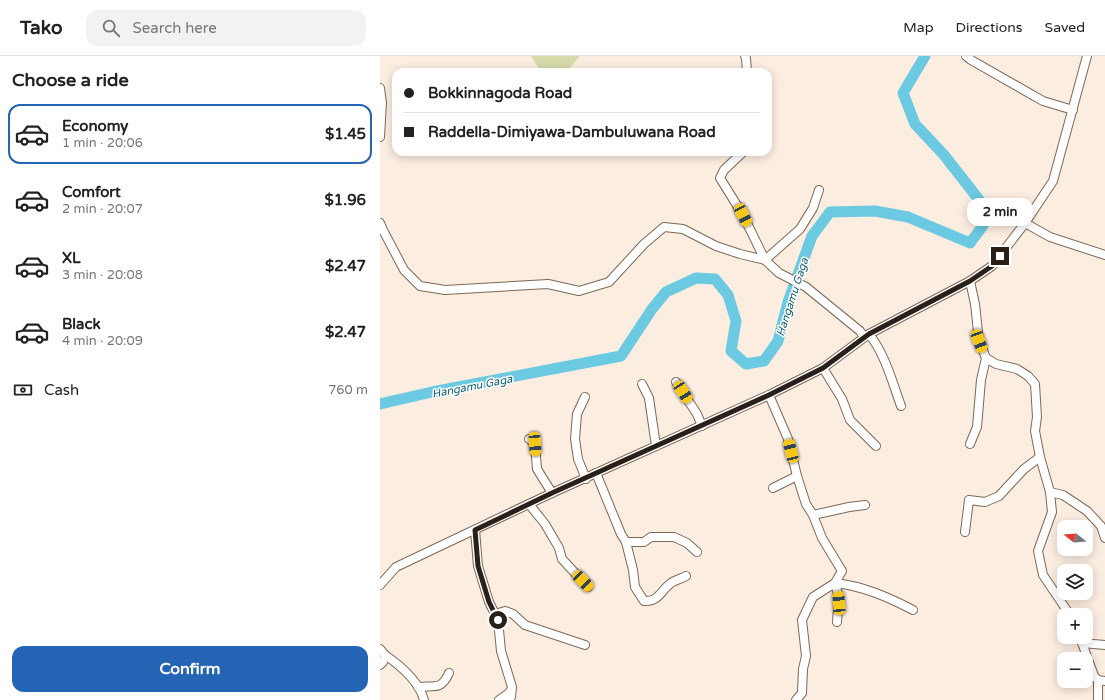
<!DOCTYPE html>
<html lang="en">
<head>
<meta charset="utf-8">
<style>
	body { margin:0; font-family:"Varela Round",sans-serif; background:#f2f2f2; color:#222; height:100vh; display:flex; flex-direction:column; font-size:15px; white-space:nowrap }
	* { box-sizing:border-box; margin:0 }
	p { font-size:13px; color:#767676 }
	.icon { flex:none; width:22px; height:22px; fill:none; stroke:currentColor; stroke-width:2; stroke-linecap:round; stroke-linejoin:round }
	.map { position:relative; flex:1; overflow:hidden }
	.details { display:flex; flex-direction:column; background:#fff; width:380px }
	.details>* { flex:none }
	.banner { position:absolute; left:12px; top:12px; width:380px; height:88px; border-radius:12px; box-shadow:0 2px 10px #0003; display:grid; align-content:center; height:88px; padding:0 12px; background:#fff }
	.needle { width:26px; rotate:287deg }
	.controls { position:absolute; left:677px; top:464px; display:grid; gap:8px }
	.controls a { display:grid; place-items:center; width:36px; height:36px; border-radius:8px; background:#fff; box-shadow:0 2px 10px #0003; font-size:20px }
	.end { position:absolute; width:18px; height:18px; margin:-9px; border:5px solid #292119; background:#fff; box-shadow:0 0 0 2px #fff }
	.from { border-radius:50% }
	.bubble { position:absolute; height:28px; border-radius:12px; background:#fff; box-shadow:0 2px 10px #0003; font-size:13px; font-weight:700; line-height:28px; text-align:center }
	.car { position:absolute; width:12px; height:24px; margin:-12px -6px; border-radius:5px; box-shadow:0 0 3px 1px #0007; background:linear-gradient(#f5c518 24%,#345 0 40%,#f5c518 0 76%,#345 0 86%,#f5c518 0) }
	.banner b { display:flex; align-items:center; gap:14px; height:38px; font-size:15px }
	.banner b+b { border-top:1px solid #e0e0e0 }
	.banner i { width:10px; height:10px; background:#222 }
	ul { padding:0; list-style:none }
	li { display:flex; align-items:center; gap:12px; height:60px; margin:0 8px 6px; padding:0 4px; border:2px solid transparent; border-radius:12px }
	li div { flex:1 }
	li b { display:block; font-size:15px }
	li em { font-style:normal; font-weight:700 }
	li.active { border-color:#2464b5 }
	li>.icon { width:36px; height:36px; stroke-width:1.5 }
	h2 { padding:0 12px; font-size:18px; line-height:48px }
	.pay { display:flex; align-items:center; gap:10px; height:44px; padding:0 12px; font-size:15px }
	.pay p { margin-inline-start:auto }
	.cta { display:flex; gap:8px; margin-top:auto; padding:8px 12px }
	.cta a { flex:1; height:46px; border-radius:12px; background:#2464b5; color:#fff; font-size:16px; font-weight:700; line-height:46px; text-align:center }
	header { display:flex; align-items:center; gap:24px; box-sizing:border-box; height:56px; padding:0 20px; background:#fff; border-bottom:1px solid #e0e0e0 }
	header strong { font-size:19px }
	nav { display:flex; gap:22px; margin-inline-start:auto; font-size:14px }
	.search { width:280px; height:36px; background:#f2f2f2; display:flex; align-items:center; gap:10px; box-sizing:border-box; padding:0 14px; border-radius:12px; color:#767676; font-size:15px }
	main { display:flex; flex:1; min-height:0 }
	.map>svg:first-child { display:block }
	.green { fill:#d6daa9 }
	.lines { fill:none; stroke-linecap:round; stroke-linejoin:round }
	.river { stroke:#6bcae2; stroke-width:11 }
	.minor-casing { stroke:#7d6856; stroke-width:10 }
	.minor { stroke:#fff; stroke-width:8 }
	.route { stroke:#292119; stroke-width:5 }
	.labels { text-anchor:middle; stroke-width:3; stroke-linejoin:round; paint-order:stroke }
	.water-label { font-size:11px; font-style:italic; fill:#0f5f71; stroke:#fff }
</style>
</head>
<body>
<header>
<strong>Tako</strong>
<div class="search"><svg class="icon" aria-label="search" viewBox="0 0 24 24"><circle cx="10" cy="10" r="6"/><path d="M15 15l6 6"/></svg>Search here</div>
<nav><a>Map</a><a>Directions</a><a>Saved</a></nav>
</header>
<main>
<section class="details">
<h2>Choose a ride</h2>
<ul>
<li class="active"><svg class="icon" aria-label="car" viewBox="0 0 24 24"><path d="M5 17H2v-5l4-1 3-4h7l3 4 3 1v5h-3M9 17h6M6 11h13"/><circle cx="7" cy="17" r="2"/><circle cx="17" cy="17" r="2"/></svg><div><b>Economy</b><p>1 min · 20:06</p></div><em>$1.45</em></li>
<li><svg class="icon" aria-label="car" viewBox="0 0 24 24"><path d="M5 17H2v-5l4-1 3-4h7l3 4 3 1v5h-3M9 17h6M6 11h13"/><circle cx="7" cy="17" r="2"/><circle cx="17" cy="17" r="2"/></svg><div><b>Comfort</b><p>2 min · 20:07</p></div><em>$1.96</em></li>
<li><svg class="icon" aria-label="car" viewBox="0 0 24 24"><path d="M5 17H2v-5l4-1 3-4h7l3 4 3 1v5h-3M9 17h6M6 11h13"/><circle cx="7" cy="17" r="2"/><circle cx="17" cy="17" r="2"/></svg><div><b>XL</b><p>3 min · 20:08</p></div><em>$2.47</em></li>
<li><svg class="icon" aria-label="car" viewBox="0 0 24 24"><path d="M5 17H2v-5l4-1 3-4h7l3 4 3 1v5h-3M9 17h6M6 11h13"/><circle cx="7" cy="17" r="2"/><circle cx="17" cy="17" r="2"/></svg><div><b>Black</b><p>4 min · 20:09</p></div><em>$2.47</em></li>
</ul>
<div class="pay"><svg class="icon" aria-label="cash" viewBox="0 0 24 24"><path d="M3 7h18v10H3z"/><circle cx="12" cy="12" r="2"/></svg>Cash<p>760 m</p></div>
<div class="cta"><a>Confirm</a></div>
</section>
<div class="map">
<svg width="725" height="644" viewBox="0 0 725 644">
	<rect width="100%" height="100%" fill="#fcede1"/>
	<path class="green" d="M151 0H200L186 16H161Z"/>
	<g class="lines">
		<path class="river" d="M0 348 52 336 241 300 272 253 286 236 316 222 335 223 348 239 356 265 351 295 366 308 384 305 398 285 408 246 432 180 450 156 495 155 528 161 590 187 602 171 606 163 600 145 564 99 535 68 523 37 545 0"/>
		<defs>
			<g id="minor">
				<path d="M365 0 366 2 367 16"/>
				<path d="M586 0 591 4 663 45 693 54"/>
				<path d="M0 32 2 47 0 81"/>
				<path d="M363 96 344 114 340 122 363 159 385 204 399 217 426 231 480 275 484 281"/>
				<path d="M0 167 3 174 24 214 40 230 65 234 168 228 199 235 229 226 264 188 284 171 303 173 336 190 360 198 385 204 420 173 433 152 439 134"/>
				<path d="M645 167 670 181 725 199"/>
				<path d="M590 225 595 248 599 285 606 302 616 308 637 313 648 320 655 328 657 361 655 375 660 401 670 436 672 456 658 495 663 519 690 559"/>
				<path d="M489 278C505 298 512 325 521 350"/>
				<path d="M443 312 462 343 470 364 496 390"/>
				<path d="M296 326 317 358 322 370"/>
				<path d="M262 328 269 342 276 390"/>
				<path d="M389 339 408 383 417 420 426 448 433 459 442 482 462 515 455 527 433 541 422 564 426 600 423 613 422 637 416 644"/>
				<path d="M205 341 197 358 195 383 198 403 206 423"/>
				<path d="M149 383 155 388 157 413 172 437"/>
				<path d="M590 388 597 371 601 324 606 302"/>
				<path d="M216 417 241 478 246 486 253 514 255 531 264 545C279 546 280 535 291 527 295 524 301 523 306 520"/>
				<path d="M393 432 417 420"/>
				<path d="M670 436 683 439 707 455 721 470 725 482"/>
				<path d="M149 448 165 468 179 492 182 503 208 531"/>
				<path d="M433 459 469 451 485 449"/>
				<path d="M95 474 98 510 109 546 118 564 121 595 132 631 131 641 128 644"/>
				<path d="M585 476 589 444 605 446 619 440 644 413 660 401"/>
				<path d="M246 486H264L271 481H294L307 487 317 496"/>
				<path d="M0 529 16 511 172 437 389 339 443 312 489 278 590 225 612 210 645 167 673 125 707 0"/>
				<path d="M115 558 125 555 133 558 145 569 205 589"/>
				<path d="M457 566C458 552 460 540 455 527 483 530 508 541 533 554"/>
				<path d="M700 581 714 620 718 624 725 625"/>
				<path d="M702 587 725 589"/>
				<path d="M0 593 5 599 3 606 0 609"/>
				<path d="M5 599C21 610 39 625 44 644"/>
				<path d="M38 631C54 629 61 635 69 617"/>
				<path d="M119 644 129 637 131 634"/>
				<path d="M718 644V624"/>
			</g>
		</defs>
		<use href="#minor" class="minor-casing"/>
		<use href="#minor" class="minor"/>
	</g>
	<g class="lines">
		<path class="route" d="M118 564 109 546 98 510 95 474 172 437 389 339 443 312 489 278 590 225 612 210 620 200"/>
	</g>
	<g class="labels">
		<g class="water-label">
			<text transform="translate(412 241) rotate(-72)" y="4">Hangamu Gaga</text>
			<text transform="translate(92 330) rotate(-11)" y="4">Hangamu Gaga</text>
		</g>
	</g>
</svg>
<div class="controls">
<a><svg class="needle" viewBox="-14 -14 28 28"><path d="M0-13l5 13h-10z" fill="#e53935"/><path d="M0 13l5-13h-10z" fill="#767676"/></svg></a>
<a><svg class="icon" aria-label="layers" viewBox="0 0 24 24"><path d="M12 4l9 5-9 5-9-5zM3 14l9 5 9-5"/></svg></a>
<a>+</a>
<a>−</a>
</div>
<i class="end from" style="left:118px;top:564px"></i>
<i class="end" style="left:620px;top:200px"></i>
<div class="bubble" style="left:587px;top:142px;width:66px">2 min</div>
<i class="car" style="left:363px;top:159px;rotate:153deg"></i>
<i class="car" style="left:599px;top:285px;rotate:159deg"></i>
<i class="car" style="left:303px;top:336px;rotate:147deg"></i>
<i class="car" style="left:155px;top:388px;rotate:176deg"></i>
<i class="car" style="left:411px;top:395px;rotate:346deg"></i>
<i class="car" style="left:203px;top:525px;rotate:136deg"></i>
<i class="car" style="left:459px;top:547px;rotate:355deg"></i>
<div class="banner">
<b><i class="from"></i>Bokkinnagoda Road</b>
<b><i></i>Raddella-Dimiyawa-Dambuluwana Road</b>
</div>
</div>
</main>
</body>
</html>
